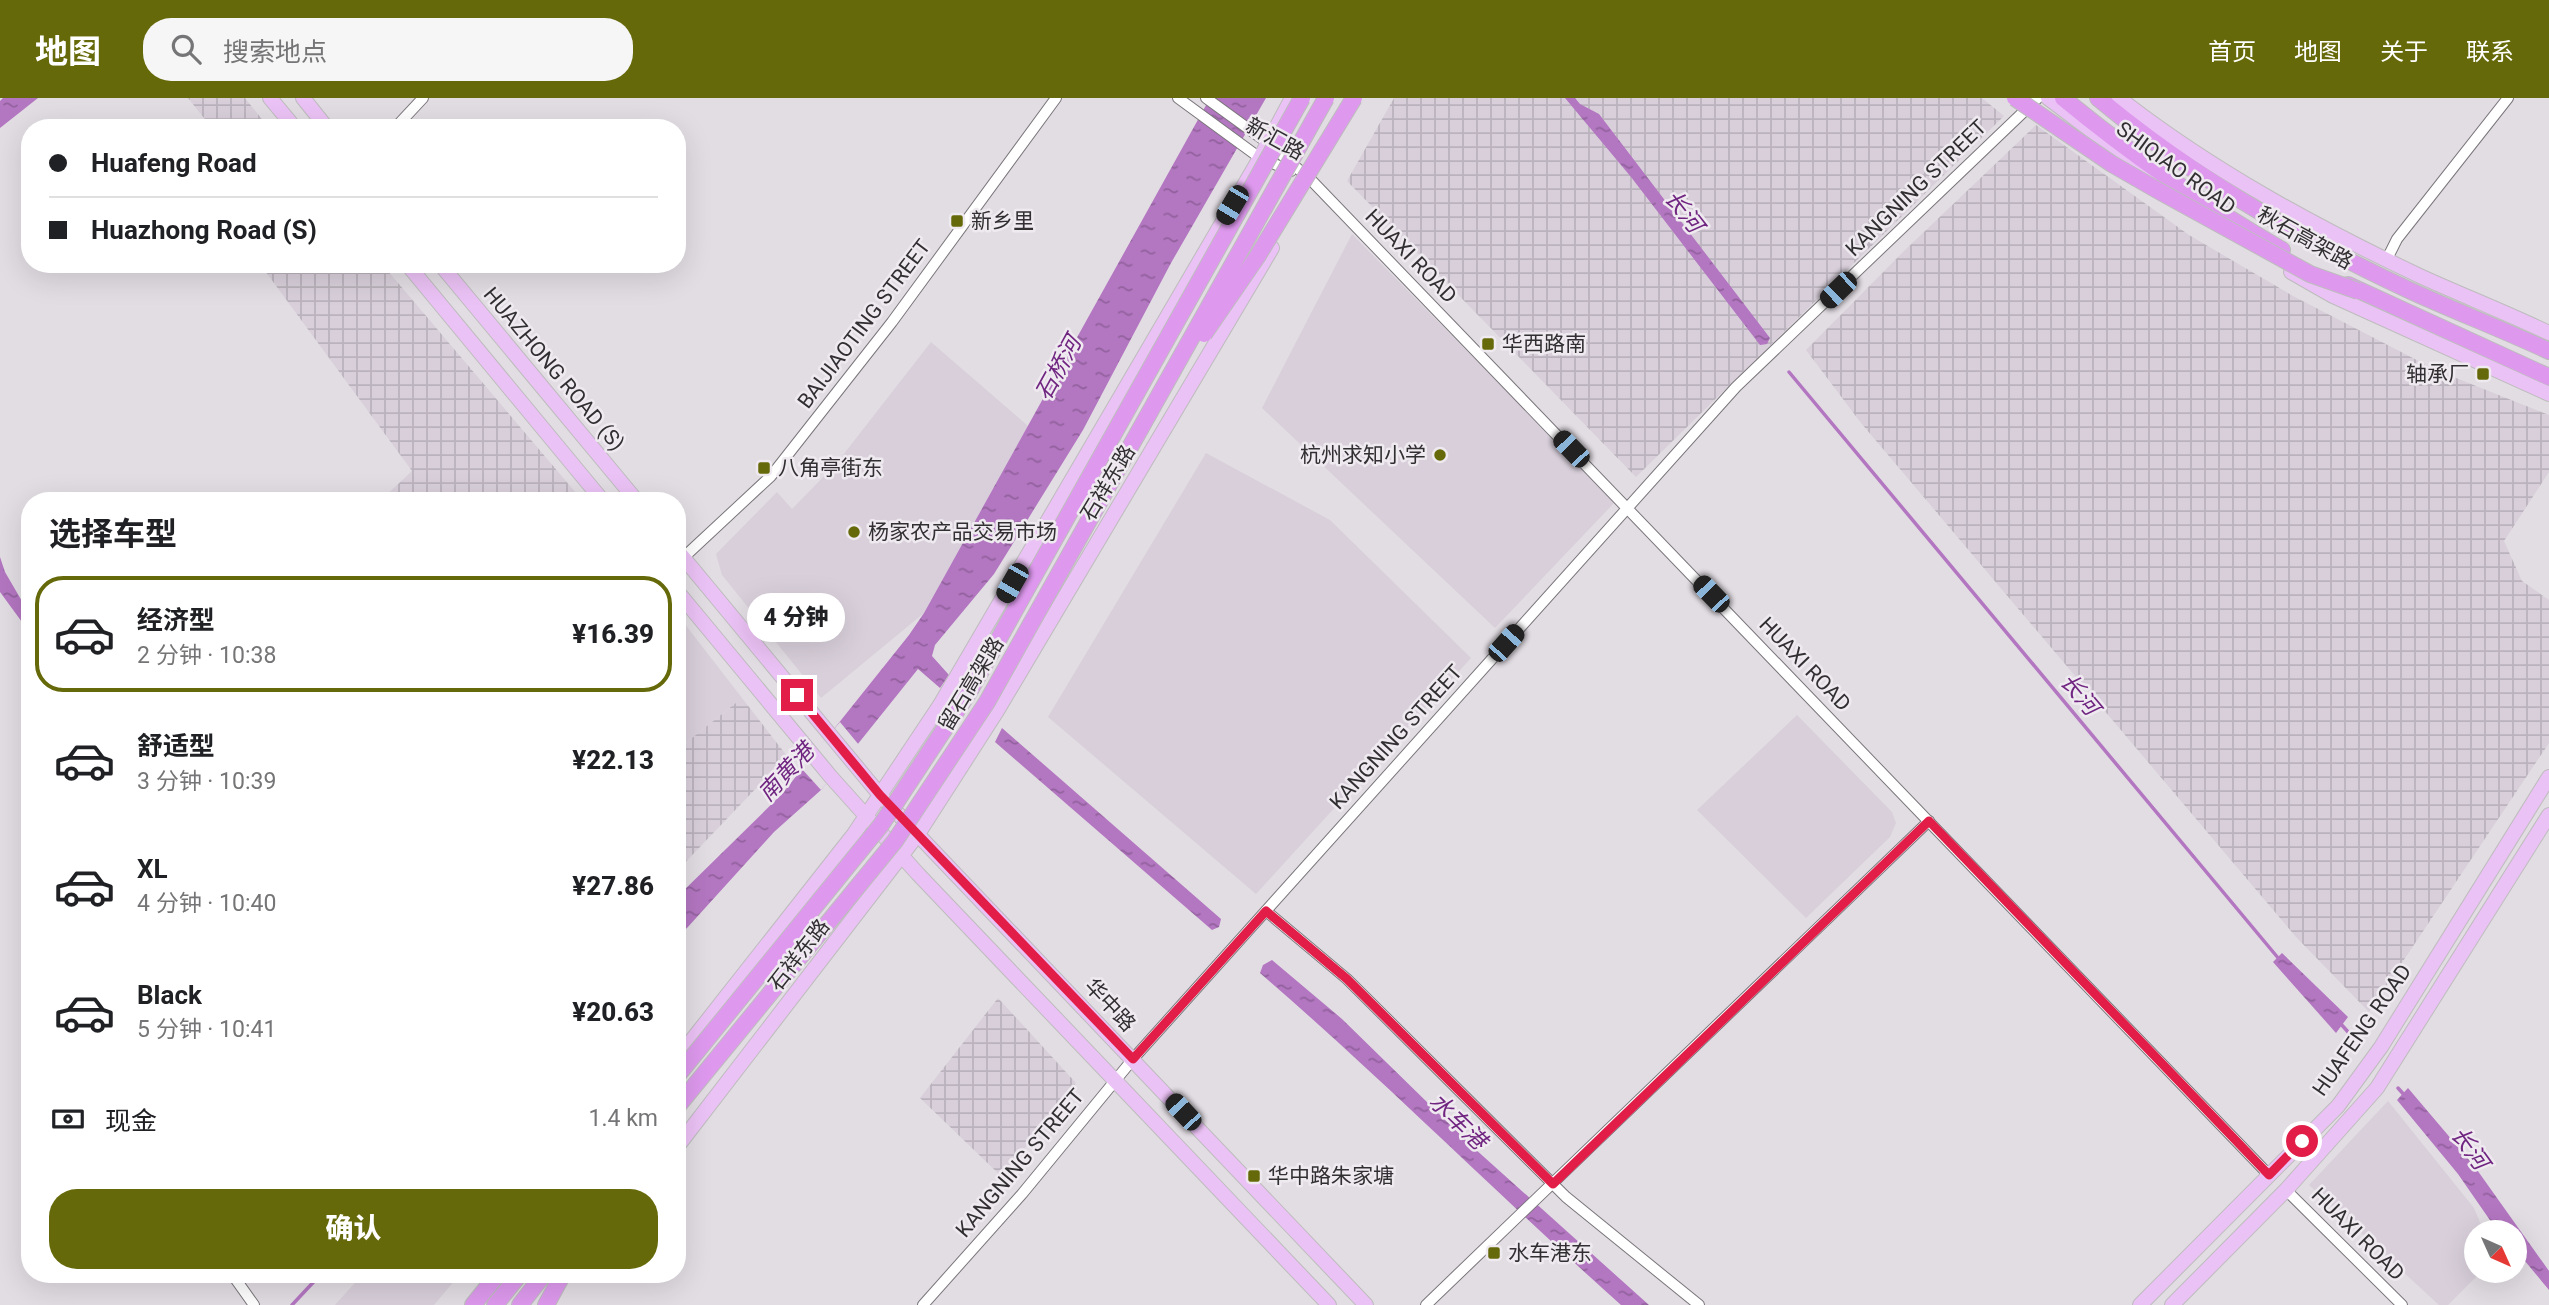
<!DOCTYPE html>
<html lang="zh">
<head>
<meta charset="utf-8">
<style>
	body { margin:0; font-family:Roboto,"Noto Sans SC",sans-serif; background:#f6f6f6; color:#202124; height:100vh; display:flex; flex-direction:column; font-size:26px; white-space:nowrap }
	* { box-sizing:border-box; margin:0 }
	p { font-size:23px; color:#757577 }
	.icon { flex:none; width:38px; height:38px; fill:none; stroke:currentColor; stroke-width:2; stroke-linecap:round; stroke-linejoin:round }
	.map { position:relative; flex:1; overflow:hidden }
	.sheet { position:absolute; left:21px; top:394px; width:665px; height:791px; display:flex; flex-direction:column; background:#fff; border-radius:28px; box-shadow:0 7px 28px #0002 }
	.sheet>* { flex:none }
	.hud { position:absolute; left:21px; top:21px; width:665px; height:154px; border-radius:28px; box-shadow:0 7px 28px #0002; display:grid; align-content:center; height:154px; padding:0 28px; background:#fff }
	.needle { width:46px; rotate:135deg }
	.tools { position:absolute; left:2464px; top:1122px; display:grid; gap:14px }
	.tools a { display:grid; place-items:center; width:63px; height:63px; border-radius:50%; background:#fff; box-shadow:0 7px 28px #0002; font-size:35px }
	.end { position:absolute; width:32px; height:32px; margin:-16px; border:9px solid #e11d48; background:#fff; box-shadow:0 0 0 4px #fff }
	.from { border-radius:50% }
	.bubble { position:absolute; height:49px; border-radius:24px; background:#fff; box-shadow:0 7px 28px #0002; font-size:23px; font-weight:800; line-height:49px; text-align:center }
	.car { position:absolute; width:21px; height:42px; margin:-21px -10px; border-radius:9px; box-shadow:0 0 5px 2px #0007; background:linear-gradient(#222 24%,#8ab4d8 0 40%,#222 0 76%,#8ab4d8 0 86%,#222 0) }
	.hud b { display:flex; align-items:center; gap:24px; height:66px; font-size:26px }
	.hud b+b { border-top:2px solid #e0e0e0 }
	.hud i { width:18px; height:18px; background:#202124 }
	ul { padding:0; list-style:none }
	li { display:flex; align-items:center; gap:21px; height:116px; margin:0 14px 10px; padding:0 14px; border:4px solid transparent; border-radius:28px }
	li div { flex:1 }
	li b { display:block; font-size:26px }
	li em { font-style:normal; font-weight:800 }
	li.active { border-color:#666909 }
	li>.icon { width:63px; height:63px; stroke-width:1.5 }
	h2 { padding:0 28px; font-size:32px; line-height:84px }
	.pay { display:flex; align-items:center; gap:18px; height:77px; padding:0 28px; font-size:26px }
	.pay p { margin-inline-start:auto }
	.cta { display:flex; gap:14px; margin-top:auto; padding:14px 28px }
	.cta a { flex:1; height:80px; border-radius:28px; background:#666909; color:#fff; font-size:28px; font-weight:800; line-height:80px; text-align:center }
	header { display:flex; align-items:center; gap:42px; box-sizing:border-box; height:98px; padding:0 35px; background:#666909; color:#fff }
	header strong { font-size:33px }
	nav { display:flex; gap:38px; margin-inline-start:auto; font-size:24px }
	.search { width:490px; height:63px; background:#f6f6f6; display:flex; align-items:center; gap:18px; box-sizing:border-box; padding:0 24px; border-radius:28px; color:#757577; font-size:26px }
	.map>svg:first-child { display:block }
	.built { fill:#d8cfda }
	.industrial { fill:url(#industrial-grid) }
	.water { fill:url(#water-ripples) }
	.pier { fill:#e2dde3 }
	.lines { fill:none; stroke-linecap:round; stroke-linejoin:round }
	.stream { stroke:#b376c1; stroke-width:3.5 }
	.minor-casing { stroke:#7a767b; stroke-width:12 }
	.major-casing { stroke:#bdbcbd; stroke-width:16 }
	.highway-casing { stroke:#bdbcbd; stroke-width:18 }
	.minor { stroke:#fff; stroke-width:10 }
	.major { stroke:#ebc2f5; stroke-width:14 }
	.highway { stroke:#de99ee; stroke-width:16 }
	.highway-bridge-casing { stroke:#bdbcbd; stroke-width:18; stroke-linecap:butt }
	.highway-bridge { stroke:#de99ee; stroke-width:16 }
	.route { stroke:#e11d48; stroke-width:9 }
	.poi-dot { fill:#666909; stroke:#efeaf0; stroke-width:2.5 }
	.labels { text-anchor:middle; stroke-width:5; stroke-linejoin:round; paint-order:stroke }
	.street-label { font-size:21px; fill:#312f31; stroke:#efeaf0 }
	.poi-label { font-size:21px; fill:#312f31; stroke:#efeaf0; text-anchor:start }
	.water-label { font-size:23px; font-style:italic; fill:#702581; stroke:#efeaf0 }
</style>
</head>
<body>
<header>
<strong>地图</strong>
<div class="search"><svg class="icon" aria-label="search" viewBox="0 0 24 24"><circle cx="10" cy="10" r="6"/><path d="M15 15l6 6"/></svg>搜索地点</div>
<nav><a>首页</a><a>地图</a><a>关于</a><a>联系</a></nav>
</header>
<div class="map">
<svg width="2549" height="1207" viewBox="0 0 2549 1207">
	<defs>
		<pattern id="industrial-grid" width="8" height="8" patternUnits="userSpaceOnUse" patternTransform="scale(1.75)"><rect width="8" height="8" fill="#d8cfda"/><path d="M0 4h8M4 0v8" fill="none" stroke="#bab2bc"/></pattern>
		<pattern id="water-ripples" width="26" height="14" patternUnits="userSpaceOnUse" patternTransform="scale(1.75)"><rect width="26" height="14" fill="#b376c1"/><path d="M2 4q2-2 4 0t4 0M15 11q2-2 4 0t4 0" fill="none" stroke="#92619d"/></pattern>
	</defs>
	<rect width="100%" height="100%" fill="#e2dde3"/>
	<g class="built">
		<path d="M1352 136 1615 404 1495 530 1262 310Z"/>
		<path d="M931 244 1028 328 924 515 821 600 722 477 716 456 777 394 792 411 836 366Z"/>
		<path d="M1206 355 1330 422 1471 560 1256 796 1048 619Z"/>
		<path d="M677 516 742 600 677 652Z"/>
		<path d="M1797 617 1892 714 1896 725 1890 739 1806 820 1697 712Z"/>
		<path d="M2388 1003 2474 1110 2484 1134H2476V1172L2482 1173 2448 1207H2439L2309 1087Z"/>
		<path d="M363 1176H460L434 1207H335Z"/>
	</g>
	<g class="industrial">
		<path d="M188 0H245L269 30H212Z"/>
		<path d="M1394 0H1982L2004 18 1636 379 1347 83Z"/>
		<path d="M2036 27 2189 137 2293 198 2436 272 2549 317V374L2504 443 2522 483 2549 502V645L2369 914 2296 839 1861 325 1806 252 1904 153Z"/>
		<path d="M260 166H382L582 402H381L412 373Z"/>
		<path d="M742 600 787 658 677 773V652Z"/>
		<path d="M998 900 1076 985 1002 1079 920 1000Z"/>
	</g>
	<g class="water">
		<path d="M3 0H38L0 30V3Z"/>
		<path d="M1210 0H1266L1171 165 1083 332 994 476 935 547 932 558 949 577 940 590 918 571 821 692 774 734 687 830 677 837V799L782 696 909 537 924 515Z"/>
		<path d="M1565 0H1575L1580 6 1599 16 1770 240 1767 246 1760 247 1631 79Z"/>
		<path d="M0 459 5 474 30 517V535L0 494Z"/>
		<path d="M1002 630 1221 821 1219 829 1212 832 995 644Z"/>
		<path d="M2282 855 2348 919 2336 935 2273 864Z"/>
		<path d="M1272 862 1342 921 1474 1050 1649 1207H1621C1499 1098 1384 982 1260 875L1263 867Z"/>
		<path d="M2408 990 2475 1069 2549 1173V1192L2515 1151V1134H2500L2494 1128 2458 1076 2397 1002Z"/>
	</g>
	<path class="pier" d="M840 624 859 647 821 692 801 670Z"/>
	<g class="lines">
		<g class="stream">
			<path d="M1789 274 2279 861"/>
			<path d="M2340 925 2349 935"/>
			<path d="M2398 990 2406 999"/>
			<path d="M292 1207 321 1176"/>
		</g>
		<defs>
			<g id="minor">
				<path d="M1178 0 1260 60 1291 73"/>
				<path d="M1206 0 1268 45 1312 83 2269 1077"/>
				<path d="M395 30 423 0"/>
				<path d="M2387 161 2397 141 2508 0"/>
				<path d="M684 459 771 378 892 224 1056 0"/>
				<path d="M1266 813 1347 881 1566 1099 1699 1207"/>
				<path d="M2286 1092 2402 1207"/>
				<path d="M232 1176 254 1207"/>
				<path d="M923 1207 1022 1096 1133 961 1736 289 2038 0"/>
				<path d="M1426 1207 1929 723"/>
			</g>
			<g id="major">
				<path d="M270 0 295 30"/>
				<path d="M303 0 327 30"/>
				<path d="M2048 0 2167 90"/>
				<path d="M2119 0C2211 72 2316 129 2422 179 2464 198 2507 215 2549 235"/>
				<path d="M407 166 602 402"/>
				<path d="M440 166 636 402"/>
				<path d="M2291 174 2333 198 2549 296"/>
				<path d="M677 452 880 697 1366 1207"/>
				<path d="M677 493 831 679 918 776 1329 1207"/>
				<path d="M677 961 854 736 940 607 1260 60 1292 0"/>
				<path d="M677 1049 918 736 997 613 1272 150"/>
				<path d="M2140 1207 2338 1008 2381 949 2549 679"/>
				<path d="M2172 1207 2286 1092 2377 990 2549 717"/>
			</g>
			<g id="highway">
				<path d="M2063 0C2132 57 2204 107 2282 152"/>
				<path d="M2098 0C2193 79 2299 141 2411 193 2457 214 2504 232 2549 253"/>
				<path d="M2348 187 2549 279"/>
				<path d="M473 1207 498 1176"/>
				<path d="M495 1207 520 1176"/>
				<path d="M520 1207 544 1176"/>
				<path d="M546 1207 563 1176"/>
			</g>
		</defs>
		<use href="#minor" class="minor-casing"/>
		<use href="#major" class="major-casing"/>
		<use href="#highway" class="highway-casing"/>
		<use href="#minor" class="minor"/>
		<use href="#major" class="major"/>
		<use href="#highway" class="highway"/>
		<defs>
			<g id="highway-bridge">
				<path d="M2015 0 2112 66 2159 93 2310 176 2358 193"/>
				<path d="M1204 236 1257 159 1354 0"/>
				<path d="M677 978 881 727 969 594 1302 0"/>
				<path d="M677 1009 895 743 987 604 1326 0"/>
			</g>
		</defs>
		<use href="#highway-bridge" class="highway-bridge-casing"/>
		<use href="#highway-bridge" class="highway-bridge"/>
	</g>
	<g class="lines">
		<path class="route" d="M797 597 880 697 1133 961 1266 813 1347 881 1553 1086 1929 723 2269 1077 2302 1043"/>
	</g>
	<g class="poi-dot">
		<rect x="950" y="116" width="14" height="14" rx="3.5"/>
		<rect x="1481" y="239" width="14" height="14" rx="3.5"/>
		<rect x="2476" y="269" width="14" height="14" rx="3.5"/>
		<circle cx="1440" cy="357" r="7"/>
		<rect x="757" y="363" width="14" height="14" rx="3.5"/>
		<circle cx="854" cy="434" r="7"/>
		<rect x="1247" y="1071" width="14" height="14" rx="3.5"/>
		<rect x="1487" y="1148" width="14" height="14" rx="3.5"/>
	</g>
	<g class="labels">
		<g class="street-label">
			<text transform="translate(1275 41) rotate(29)" y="7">新汇路</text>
			<text transform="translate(2176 70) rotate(36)" y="7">SHIQIAO ROAD</text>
			<text transform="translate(1916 90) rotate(-44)" y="7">KANGNING STREET</text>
			<text transform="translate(2305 140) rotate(29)" y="7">秋石高架路</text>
			<text transform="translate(1411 158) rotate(46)" y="7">HUAXI ROAD</text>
			<text transform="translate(864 226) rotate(-53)" y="7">BAIJIAOTING STREET</text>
			<text transform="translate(554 271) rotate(50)" y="7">HUAZHONG ROAD (S)</text>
			<text transform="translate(1108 385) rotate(-59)" y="7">石祥东路</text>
			<text transform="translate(1805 566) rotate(46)" y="7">HUAXI ROAD</text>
			<text transform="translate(971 586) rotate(-59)" y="7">留石高架路</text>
			<text transform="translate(1396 639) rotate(-48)" y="7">KANGNING STREET</text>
			<text transform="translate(799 857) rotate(-52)" y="7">石祥东路</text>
			<text transform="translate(1110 907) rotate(47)" y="7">华中路</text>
			<text transform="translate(2362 932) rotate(-55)" y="7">HUAFENG ROAD</text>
			<text transform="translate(1020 1065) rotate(-50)" y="7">KANGNING STREET</text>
			<text transform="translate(2358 1136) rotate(45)" y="7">HUAXI ROAD</text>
		</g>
		<g class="poi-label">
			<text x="971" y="130">新乡里</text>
			<text x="1502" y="253">华西路南</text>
			<text x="2469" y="283" text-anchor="end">轴承厂</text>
			<text x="1426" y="364" text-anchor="end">杭州求知小学</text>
			<text x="778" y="377">八角亭街东</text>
			<text x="868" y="441">杨家农产品交易市场</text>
			<text x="1268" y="1085">华中路朱家塘</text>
			<text x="1508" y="1162">水车港东</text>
		</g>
		<g class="water-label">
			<text transform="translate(1684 113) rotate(52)" y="8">长河</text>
			<text transform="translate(1058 270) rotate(-61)" y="8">石桥河</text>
			<text transform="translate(2080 596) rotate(50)" y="8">长河</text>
			<text transform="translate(786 674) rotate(-47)" y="8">南黄港</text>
			<text transform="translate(1458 1023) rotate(44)" y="8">水车港</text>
			<text transform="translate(2470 1050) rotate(54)" y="8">长河</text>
		</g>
	</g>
</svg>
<div class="tools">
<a><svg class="needle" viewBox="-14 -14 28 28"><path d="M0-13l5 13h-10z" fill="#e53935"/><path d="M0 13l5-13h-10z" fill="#757577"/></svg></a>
</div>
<i class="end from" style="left:2302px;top:1043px"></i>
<i class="end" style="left:797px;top:597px"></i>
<div class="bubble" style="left:747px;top:495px;width:98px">4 分钟</div>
<i class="car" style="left:1232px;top:107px;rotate:211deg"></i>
<i class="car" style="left:1838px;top:192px;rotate:226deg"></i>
<i class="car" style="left:1571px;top:351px;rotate:316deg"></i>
<i class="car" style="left:1012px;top:485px;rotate:210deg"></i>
<i class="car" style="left:1711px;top:496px;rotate:316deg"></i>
<i class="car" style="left:1506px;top:545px;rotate:42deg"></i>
<i class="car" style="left:1183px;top:1014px;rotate:317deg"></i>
<div class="hud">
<b><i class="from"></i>Huafeng Road</b>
<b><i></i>Huazhong Road (S)</b>
</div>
<section class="sheet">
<h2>选择车型</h2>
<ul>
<li class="active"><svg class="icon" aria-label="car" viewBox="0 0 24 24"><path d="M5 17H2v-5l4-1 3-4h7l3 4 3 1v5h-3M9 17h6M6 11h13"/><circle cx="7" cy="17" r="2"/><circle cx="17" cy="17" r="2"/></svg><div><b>经济型</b><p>2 分钟 · 10:38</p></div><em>¥16.39</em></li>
<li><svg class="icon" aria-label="car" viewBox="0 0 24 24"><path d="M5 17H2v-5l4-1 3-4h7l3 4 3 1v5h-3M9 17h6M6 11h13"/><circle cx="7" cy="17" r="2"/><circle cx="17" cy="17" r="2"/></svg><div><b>舒适型</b><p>3 分钟 · 10:39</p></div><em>¥22.13</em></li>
<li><svg class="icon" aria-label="car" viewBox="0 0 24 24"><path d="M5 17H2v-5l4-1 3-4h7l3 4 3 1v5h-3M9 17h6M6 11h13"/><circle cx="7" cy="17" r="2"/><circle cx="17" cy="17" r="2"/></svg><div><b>XL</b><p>4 分钟 · 10:40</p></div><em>¥27.86</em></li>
<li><svg class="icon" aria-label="car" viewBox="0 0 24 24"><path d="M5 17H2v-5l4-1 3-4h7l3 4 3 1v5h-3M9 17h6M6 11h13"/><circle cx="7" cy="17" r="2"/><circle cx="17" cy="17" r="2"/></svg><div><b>Black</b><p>5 分钟 · 10:41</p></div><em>¥20.63</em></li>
</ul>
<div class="pay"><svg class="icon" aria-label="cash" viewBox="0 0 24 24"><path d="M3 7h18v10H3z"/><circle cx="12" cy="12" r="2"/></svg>现金<p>1.4 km</p></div>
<div class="cta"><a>确认</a></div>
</section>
</div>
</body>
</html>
